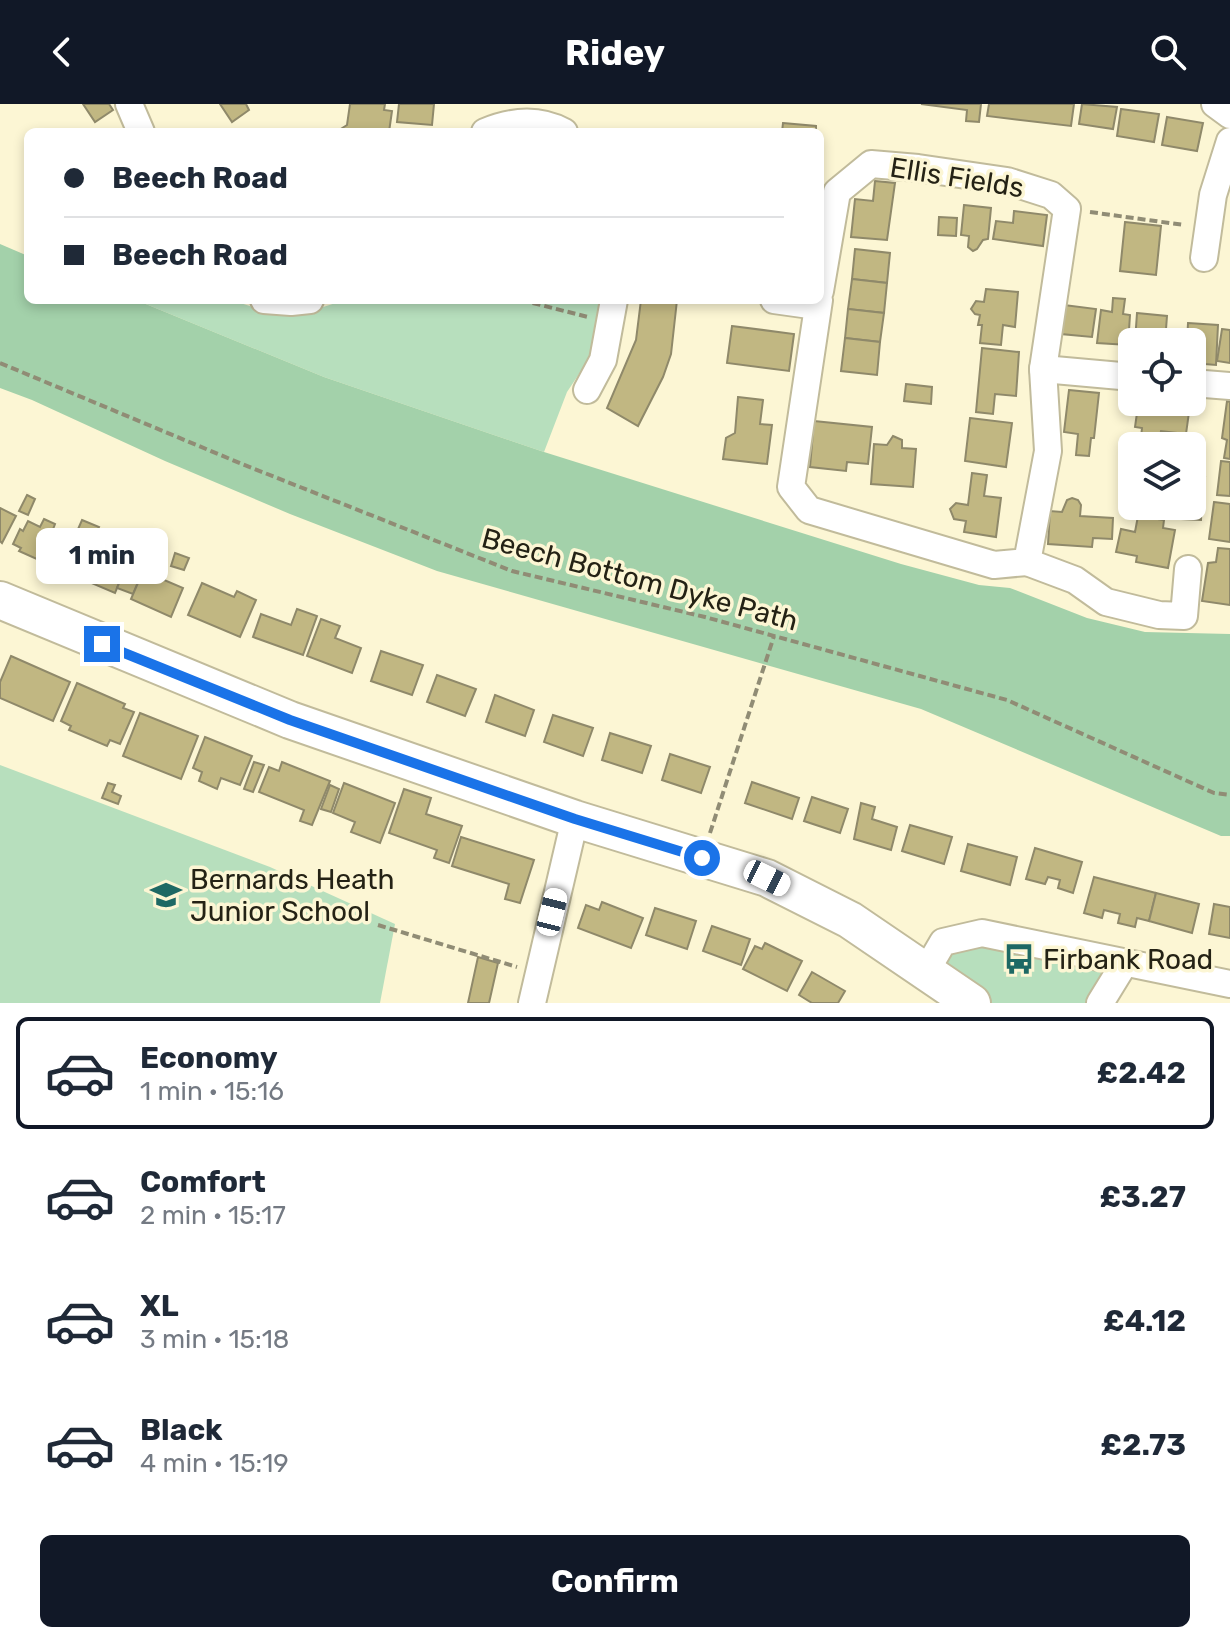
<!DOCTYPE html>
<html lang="en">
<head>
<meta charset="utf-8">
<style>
	body { margin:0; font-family:Rubik,sans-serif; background:#f6f6f7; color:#1f2937; height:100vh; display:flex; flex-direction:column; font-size:30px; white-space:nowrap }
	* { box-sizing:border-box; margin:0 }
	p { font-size:26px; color:#747a83 }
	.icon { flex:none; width:44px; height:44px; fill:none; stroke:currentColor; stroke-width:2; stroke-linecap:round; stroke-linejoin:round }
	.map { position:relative; height:899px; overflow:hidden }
	.details { display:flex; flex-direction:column; background:#fff; flex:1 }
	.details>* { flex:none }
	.banner { position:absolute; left:24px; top:24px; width:800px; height:176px; border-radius:12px; box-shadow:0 4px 12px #0003; display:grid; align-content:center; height:176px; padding:0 40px; background:#fff }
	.fabs { position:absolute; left:1118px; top:224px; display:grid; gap:16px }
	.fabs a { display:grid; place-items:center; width:88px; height:88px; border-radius:12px; background:#fff; box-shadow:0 4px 12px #0003; font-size:40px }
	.end { position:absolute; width:36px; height:36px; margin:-18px; border:10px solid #1a73e8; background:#fff; box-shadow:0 0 0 4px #fff }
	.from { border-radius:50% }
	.bubble { position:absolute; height:56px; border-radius:12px; background:#fff; box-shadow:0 4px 12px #0003; font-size:26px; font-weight:700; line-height:56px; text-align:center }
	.car { position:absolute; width:24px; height:48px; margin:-24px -12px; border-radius:10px; box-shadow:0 0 6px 2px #0007; background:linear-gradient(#fff 24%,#345 0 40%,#fff 0 76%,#345 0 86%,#fff 0) }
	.banner b { display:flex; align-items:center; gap:28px; height:76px; font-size:30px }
	.banner b+b { border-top:2px solid #e0e1e3 }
	.banner i { width:20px; height:20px; background:#1f2937 }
	ul { padding:14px 0 0; list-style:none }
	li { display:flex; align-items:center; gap:24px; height:112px; margin:0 16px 12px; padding:0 24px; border:4px solid transparent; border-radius:12px }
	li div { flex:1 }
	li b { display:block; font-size:30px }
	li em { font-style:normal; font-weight:700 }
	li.on { border-color:#111827 }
	li>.icon { width:72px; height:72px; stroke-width:1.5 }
	.primary-button { display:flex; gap:16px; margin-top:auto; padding:16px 40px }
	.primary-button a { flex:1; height:92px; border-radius:12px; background:#111827; color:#fff; font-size:32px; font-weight:700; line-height:92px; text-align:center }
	header { display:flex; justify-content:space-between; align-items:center; height:104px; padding:0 40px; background:#111827; color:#fff; font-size:36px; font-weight:700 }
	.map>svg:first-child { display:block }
	.green { fill:#b7dfbd }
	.forest { fill:#a3d1aa }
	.building { fill:#c1b782; stroke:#8f896a; stroke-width:2 }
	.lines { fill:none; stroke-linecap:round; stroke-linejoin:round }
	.street-casing { stroke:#c1bb9b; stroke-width:30 }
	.secondary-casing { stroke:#c1bb9b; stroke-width:40 }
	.path { stroke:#908c75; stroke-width:4; stroke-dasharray:8 4; stroke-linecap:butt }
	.street { stroke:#fff; stroke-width:26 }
	.secondary { stroke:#fff; stroke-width:36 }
	.route { stroke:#1a73e8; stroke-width:10 }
	.labels { text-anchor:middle; stroke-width:7; stroke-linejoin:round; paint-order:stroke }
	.street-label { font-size:28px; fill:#242215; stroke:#fcf6d4 }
	.poi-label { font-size:28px; fill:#242215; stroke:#fcf6d4; text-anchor:start }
</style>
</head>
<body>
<header><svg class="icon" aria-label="back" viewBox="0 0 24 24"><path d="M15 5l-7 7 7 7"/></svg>Ridey<svg class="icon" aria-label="search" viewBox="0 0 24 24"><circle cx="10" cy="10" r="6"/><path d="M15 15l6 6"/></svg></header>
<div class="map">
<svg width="1230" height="899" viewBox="0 0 1230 899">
	<rect width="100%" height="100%" fill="#fcf6d4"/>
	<g class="green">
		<path d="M136 196H231L262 206 286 209 320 204 345 196H602L600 222 589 255 567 288 544 348 324 273Z"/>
		<path d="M0 661 270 763 395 820 380 899H0Z"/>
		<path d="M982 829 1124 860 1100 899H972L926 867 943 838Z"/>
	</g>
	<path class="forest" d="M0 140 28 152V196H136L324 273 544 348 901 460 979 481 1010 484 1087 514 1145 528 1230 530V732H1221L921 605 437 467 290 410 165 357 32 296 0 284Z"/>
	<g class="building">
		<path d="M83 0H109L113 6 95 18Z"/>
		<path d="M220 0H246L249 6 232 18Z"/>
		<path d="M350 0H385L384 6 392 7 389 28H336L347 21Z"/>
		<path d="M399 0H434L432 21 397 18Z"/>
		<path d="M921 0H981L979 18 966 17 967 6Z"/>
		<path d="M989 0H1074L1071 22 987 12Z"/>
		<path d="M1082 0 1117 3 1113 25 1079 20Z"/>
		<path d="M1121 5 1159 10 1154 38 1117 32Z"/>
		<path d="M1167 13 1203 19 1197 47 1162 41Z"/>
		<path d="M783 19 816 22V28H782Z"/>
		<path d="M875 77 895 79 887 136 851 133 855 95 873 97Z"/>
		<path d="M964 101 991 104 988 135 983 136 977 145 973 147 968 143 969 132 961 131Z"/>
		<path d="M1014 107 1047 111 1043 142 993 135 996 117 1013 119Z"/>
		<path d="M939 113 957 114 956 132 938 131Z"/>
		<path d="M1125 118 1161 122 1156 171 1120 167Z"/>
		<path d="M855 145 890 149 887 179 852 175Z"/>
		<path d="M852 175 887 179 884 209 848 205Z"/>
		<path d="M986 185 1018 188 1015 223 1003 221 1001 241 980 239 982 221H978L980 211 975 210 971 205 976 197 984 198Z"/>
		<path d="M1113 194 1125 195 1123 210 1130 211 1128 241 1097 239 1101 206 1112 208Z"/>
		<path d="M641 196H677L671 250 663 273 638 322 607 304 636 236Z"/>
		<path d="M1064 201 1096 205 1092 233 1061 230Z"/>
		<path d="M848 205 884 209 880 238 845 234Z"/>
		<path d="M1137 209 1167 212 1165 238H1135Z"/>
		<path d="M1188 219 1218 221 1216 261 1192 259V238H1187Z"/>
		<path d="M732 222 794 230 789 267 727 259Z"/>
		<path d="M1167 225 1187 228V238H1165Z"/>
		<path d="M1222 225 1230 226V259L1217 257Z"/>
		<path d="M845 234 880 238 877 271 841 267Z"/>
		<path d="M982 244 1019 248 1016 292 995 290 993 310 976 308Z"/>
		<path d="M906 280 932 283 931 300 904 297Z"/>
		<path d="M1069 286 1099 289 1094 334H1091L1089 352 1076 351 1078 330 1064 328Z"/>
		<path d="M738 293 763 296 760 320 772 321 767 360 723 355 726 334 735 329Z"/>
		<path d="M1227 297 1230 298V355L1224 354 1227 336 1222 334Z"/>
		<path d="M1161 298 1190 301 1186 330 1161 327 1159 336 1141 333 1142 324 1135 323 1138 302 1160 305Z"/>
		<path d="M970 314 1012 319 1006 363 965 357Z"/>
		<path d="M814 317 872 323 868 360 847 358 846 367 810 363Z"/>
		<path d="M893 332 902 336V344L916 345 913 383 871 380 874 340 887 341Z"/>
		<path d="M1221 357 1230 358V392L1217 391Z"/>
		<path d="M972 369 987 371 984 392 1001 394 996 433 964 428 966 417 954 415 950 405 956 399 968 401Z"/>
		<path d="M1192 371 1205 373 1202 392 1192 390Z"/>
		<path d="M27 391 35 395 28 411 19 407Z"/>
		<path d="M1072 394 1078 396 1081 401 1080 412 1113 414 1112 435 1093 434 1092 443 1048 440 1050 407 1062 408 1067 396Z"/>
		<path d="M1192 396H1202L1201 416 1182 415 1183 402H1192Z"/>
		<path d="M1214 398 1230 400V438L1209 435Z"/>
		<path d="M0 404 16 412 2 439 0 437Z"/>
		<path d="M1138 412 1164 416 1163 424 1175 426 1168 464 1136 458 1137 452 1116 448 1121 425 1135 428Z"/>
		<path d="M44 415 55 420 52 428 72 437 59 465 19 447 21 444 13 440 20 425 23 427 28 417 40 423Z"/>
		<path d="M82 416 99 423 91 440 75 432Z"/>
		<path d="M140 434 151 439 141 461 130 456Z"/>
		<path d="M87 443 127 460 115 489 75 472Z"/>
		<path d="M1218 444 1230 445V501L1202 497 1208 459 1216 458Z"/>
		<path d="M175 449 189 454 184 466 171 462Z"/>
		<path d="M127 460 143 467 133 490 117 484Z"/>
		<path d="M143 467 183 484 171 513 131 495Z"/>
		<path d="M202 479 234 493 237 487 256 496 240 533 188 511Z"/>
		<path d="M297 505 317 512 303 551 253 533 261 510 291 521Z"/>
		<path d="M321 515 340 522 335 534 361 544 352 569 307 552Z"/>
		<path d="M381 547 423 561 412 591 371 577Z"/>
		<path d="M11 552 70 578 53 617 0 594V578Z"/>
		<path d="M437 571 476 585 465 612 427 598Z"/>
		<path d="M77 579 125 600 123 604 134 608 120 640 110 636 107 642 69 626 71 622 61 617Z"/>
		<path d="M495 591 534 606 525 632 486 618Z"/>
		<path d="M140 609 198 632 181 675 123 652Z"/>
		<path d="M553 611 593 624 583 652 544 638Z"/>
		<path d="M610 629 651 642 642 669 602 656Z"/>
		<path d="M205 633 252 652 240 681 221 674 217 685 199 677 202 668 193 664Z"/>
		<path d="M670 650 710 663 701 689 662 676Z"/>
		<path d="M254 658 264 661 253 688 244 685Z"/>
		<path d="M282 658 330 677 312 721 300 717 304 706 259 688 269 663 279 667Z"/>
		<path d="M752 678 799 694 792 715 745 699Z"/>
		<path d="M108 679 115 681 112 688 121 692 118 700 102 694Z"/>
		<path d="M344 679 395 699 380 739 351 728 355 718 333 709Z"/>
		<path d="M330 681 339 685 331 708 321 705Z"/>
		<path d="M404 685 431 694 426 710 462 722 449 759 434 754 437 746 389 729Z"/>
		<path d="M812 693 848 705 840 729 804 717Z"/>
		<path d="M861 699 875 703 872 715 897 723 891 746 854 735Z"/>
		<path d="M910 721 952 733 944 760 902 747Z"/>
		<path d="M461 733 534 756 520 799 505 795 509 780 452 762Z"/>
		<path d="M968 740 1017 753 1010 781 961 767Z"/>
		<path d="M1035 744 1082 758 1073 789 1058 784 1060 776 1048 773 1045 780 1026 775Z"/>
		<path d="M1094 773 1156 789 1149 817 1137 814 1135 823 1118 819 1120 810 1104 806 1102 814 1084 809Z"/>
		<path d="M1156 789 1199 800 1192 829 1149 817Z"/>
		<path d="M602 798 643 814 631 844 578 824 586 801 599 806Z"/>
		<path d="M1214 800 1230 803V834L1209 830Z"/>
		<path d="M655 804 696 817 687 845 646 831Z"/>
		<path d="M712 822 750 835 741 861 703 847Z"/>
		<path d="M765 839 802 857 787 887 743 865 755 842 762 845Z"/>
		<path d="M478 853 498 859 489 899H468Z"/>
		<path d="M812 868 845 887 838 899H812L799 891Z"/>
	</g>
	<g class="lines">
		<defs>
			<g id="street">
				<path d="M129 0 141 28"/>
				<path d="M1215 0 1230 11"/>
				<path d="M485 28C511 17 538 14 564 28"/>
				<path d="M1204 154 1213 91 1230 37"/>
				<path d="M264 196 291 198 310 196"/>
				<path d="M774 196 817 202"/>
				<path d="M819 196 791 383 809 406 994 461 1027 458 1048 347 1043 265 1067 105 1051 91 1007 77 918 64 871 60 837 88 820 187"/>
				<path d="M1043 265 1132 273"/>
				<path d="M1192 279 1230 282"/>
				<path d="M587 286 603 256 614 196"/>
				<path d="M1027 458 1075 476 1106 498 1159 511 1184 512 1188 465"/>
				<path d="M926 867 943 838 982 829 1230 880"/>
				<path d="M532 899 575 715"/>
				<path d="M1100 899 1124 860"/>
			</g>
			<path id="secondary" d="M0 496 290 616 575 715 767 774 850 816 972 899"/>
		</defs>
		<use href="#street" class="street-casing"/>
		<use href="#secondary" class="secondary-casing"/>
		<g class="path">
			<path d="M1090 108 1184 121"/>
			<path d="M521 196 588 213"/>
			<path d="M0 259 242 360 512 467 705 513 1007 596 1214 689 1230 691"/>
			<path d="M710 729 774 532"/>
			<path d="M378 821 517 863"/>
		</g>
		<use href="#street" class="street"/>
		<use href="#secondary" class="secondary"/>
	</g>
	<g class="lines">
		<path class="route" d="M102 540 290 616 575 715 702 754"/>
	</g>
	<defs>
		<symbol id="school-bare" viewBox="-9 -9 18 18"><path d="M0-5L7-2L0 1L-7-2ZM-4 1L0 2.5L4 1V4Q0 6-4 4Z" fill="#1e6964" stroke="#fcf6d4" stroke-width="2.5" paint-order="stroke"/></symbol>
		<symbol id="bus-bare" viewBox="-9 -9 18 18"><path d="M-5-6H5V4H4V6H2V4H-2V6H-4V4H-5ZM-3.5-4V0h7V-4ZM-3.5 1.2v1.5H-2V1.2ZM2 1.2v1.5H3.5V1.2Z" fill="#1e6964" stroke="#fcf6d4" stroke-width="2.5" paint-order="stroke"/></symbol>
	</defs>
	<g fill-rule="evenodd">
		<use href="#school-bare" x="144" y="769" width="44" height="44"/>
		<use href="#bus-bare" x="997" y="833" width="44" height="44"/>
	</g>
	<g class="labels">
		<g class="street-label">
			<text transform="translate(957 73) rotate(9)" y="10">Ellis Fields</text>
			<text transform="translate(640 475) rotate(15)" y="10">Beech Bottom Dyke Path</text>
		</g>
		<g class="poi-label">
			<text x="190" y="785">Bernards Heath<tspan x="190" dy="32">Junior School</tspan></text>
			<text x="1043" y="865">Firbank Road</text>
		</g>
	</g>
</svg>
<div class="fabs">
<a><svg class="icon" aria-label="locate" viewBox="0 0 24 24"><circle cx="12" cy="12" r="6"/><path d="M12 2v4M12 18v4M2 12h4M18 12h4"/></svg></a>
<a><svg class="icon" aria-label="layers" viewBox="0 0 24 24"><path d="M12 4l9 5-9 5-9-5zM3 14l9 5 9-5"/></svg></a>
</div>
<i class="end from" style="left:702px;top:754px"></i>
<i class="end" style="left:102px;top:540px"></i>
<div class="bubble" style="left:36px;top:424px;width:132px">1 min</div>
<i class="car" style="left:767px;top:774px;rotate:116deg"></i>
<i class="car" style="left:552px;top:808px;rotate:14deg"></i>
<div class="banner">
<b><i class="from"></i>Beech Road</b>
<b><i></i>Beech Road</b>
</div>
</div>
<section class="details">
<ul>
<li class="on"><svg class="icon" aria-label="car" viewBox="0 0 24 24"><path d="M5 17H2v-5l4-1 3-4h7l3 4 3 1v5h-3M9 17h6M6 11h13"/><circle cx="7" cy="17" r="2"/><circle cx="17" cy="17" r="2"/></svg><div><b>Economy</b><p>1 min · 15:16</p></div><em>£2.42</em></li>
<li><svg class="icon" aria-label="car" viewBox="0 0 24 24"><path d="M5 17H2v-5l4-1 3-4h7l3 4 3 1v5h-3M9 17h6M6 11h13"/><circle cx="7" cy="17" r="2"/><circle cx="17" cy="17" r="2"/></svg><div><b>Comfort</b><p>2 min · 15:17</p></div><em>£3.27</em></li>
<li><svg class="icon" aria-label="car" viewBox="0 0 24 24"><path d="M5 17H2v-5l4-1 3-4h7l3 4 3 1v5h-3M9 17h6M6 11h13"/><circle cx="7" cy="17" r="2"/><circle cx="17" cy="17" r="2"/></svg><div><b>XL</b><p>3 min · 15:18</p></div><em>£4.12</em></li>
<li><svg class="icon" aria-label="car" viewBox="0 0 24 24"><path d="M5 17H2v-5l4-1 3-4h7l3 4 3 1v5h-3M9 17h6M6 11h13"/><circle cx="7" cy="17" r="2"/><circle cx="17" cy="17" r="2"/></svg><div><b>Black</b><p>4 min · 15:19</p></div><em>£2.73</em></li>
</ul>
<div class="primary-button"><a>Confirm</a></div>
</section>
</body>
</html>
